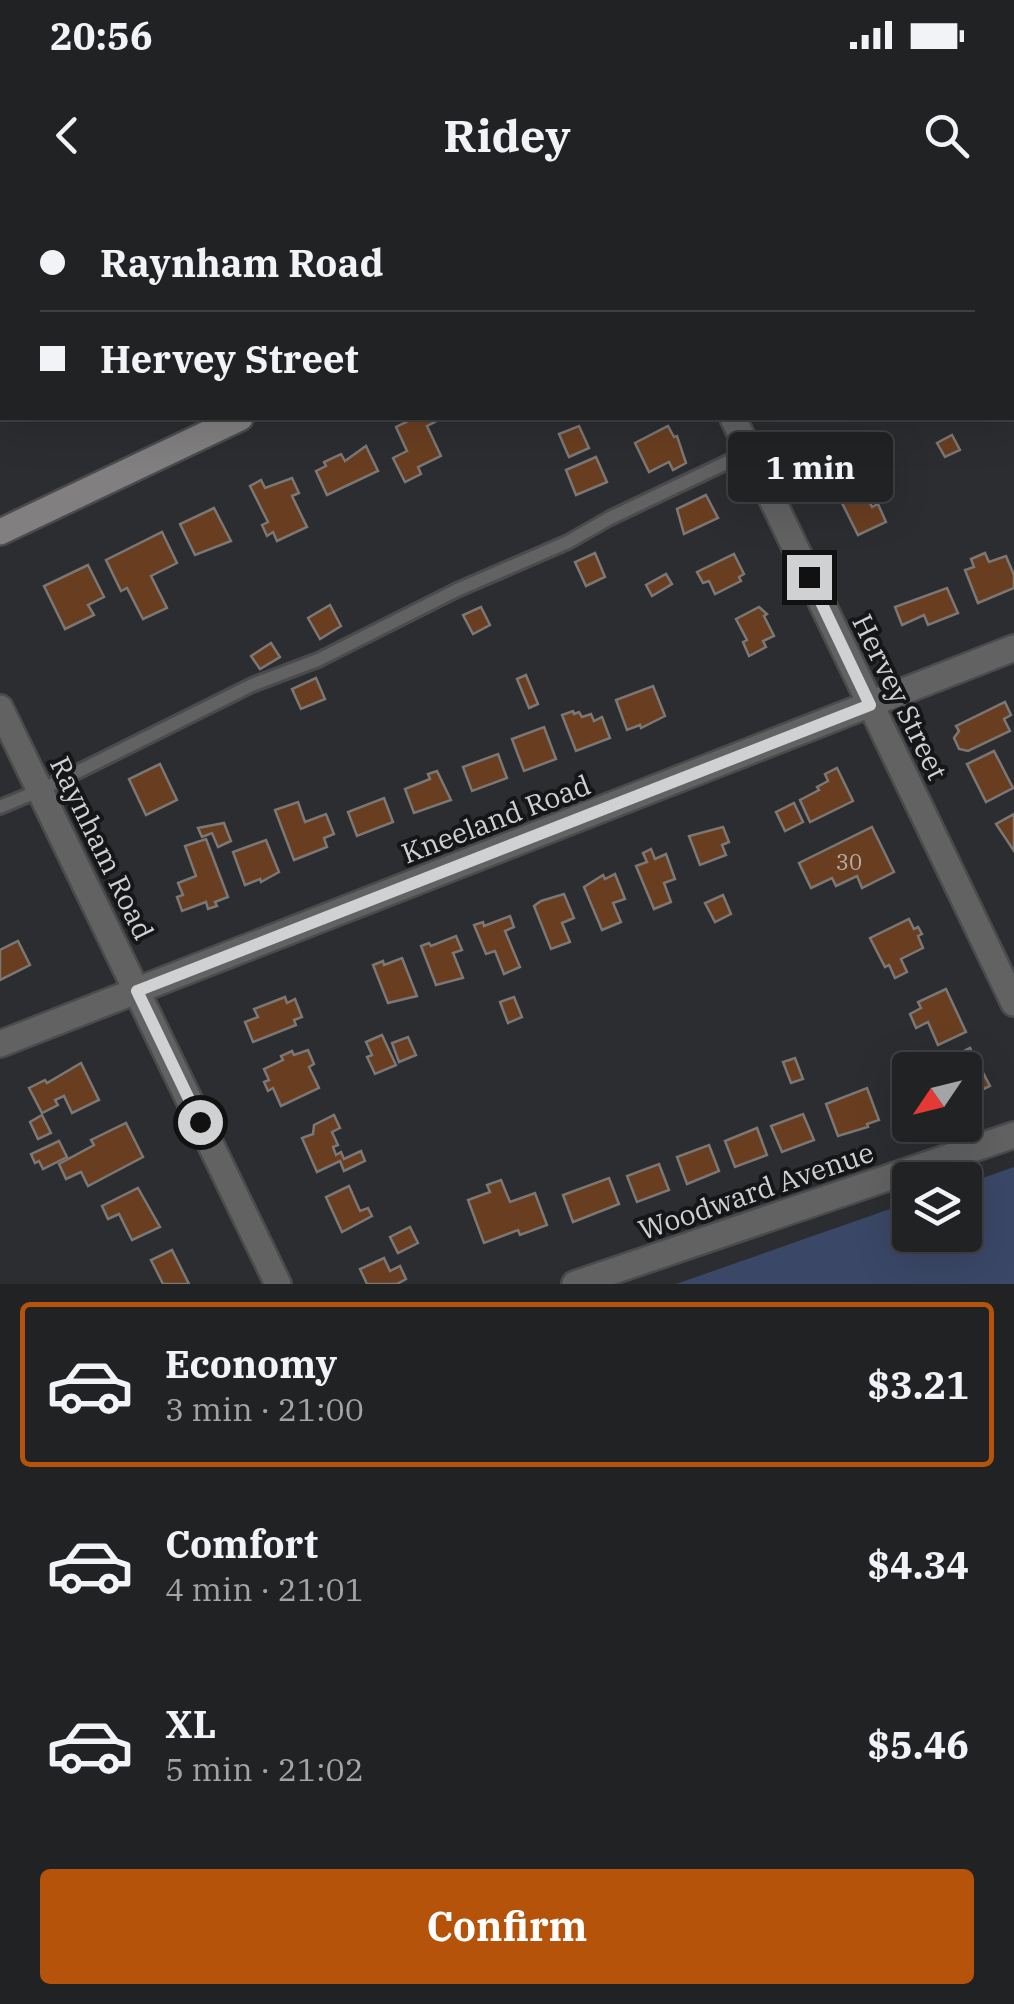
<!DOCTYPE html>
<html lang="en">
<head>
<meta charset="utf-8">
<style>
	body { margin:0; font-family:"IBM Plex Serif",serif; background:#292a2c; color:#f1f3f6; height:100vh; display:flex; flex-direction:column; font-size:38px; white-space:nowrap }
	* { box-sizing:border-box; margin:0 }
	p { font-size:32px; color:#a2a4a6 }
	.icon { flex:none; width:55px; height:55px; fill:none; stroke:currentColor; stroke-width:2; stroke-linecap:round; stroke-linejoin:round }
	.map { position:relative; height:1084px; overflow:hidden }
	.panel { display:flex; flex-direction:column; background:#212224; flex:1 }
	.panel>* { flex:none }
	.banner { position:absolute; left:0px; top:0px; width:1015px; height:220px; box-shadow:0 10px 40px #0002,0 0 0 2px #3e3f41; display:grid; align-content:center; height:220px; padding:0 40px; background:#212224 }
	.needle { width:65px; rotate:235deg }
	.buttons { position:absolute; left:892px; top:852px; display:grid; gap:20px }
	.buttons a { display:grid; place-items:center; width:90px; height:90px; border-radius:10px; background:#212224; box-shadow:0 10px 40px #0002,0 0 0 2px #3e3f41; font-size:50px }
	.end { position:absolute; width:45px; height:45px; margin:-22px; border:12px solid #d0d1d3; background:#111; box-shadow:0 0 0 5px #111 }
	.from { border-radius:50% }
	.bubble { position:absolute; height:70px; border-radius:10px; background:#212224; box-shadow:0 10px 40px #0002,0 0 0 2px #3e3f41; font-size:32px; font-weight:800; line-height:70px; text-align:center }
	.banner b { display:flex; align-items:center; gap:35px; height:95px; font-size:38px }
	.banner b+b { border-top:2px solid #3e3f41 }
	.banner i { width:25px; height:25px; background:#f1f3f6 }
	ul { padding:18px 0 0; list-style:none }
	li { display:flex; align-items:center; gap:30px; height:165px; margin:0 20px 15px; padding:0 20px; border:5px solid transparent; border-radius:10px }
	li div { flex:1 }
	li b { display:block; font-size:38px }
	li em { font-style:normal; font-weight:800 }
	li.on { border-color:#b45309 }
	li>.icon { width:90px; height:90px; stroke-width:1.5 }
	.button { display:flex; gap:20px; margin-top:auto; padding:20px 40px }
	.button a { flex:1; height:115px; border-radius:10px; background:#b45309; color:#fff; font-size:40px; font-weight:800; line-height:115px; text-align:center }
	.status { display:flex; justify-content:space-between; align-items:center; height:70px; padding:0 50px; background:#212224; direction:ltr }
	.status svg { height:28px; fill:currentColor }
	header { display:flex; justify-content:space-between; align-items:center; height:130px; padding:0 40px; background:#212224; font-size:45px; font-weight:800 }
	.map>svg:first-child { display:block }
	.green { fill:#3a4766 }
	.building { fill:#693e20; stroke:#7a7775; stroke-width:2.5 }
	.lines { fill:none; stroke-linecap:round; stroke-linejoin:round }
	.service-casing { stroke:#4a4b4d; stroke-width:18 }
	.minor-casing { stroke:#4a4b4d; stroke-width:30 }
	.secondary-casing { stroke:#4a4b4d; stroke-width:30 }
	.service { stroke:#636262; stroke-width:12 }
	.minor { stroke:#636262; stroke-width:25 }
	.secondary { stroke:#817f7f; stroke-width:25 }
	.route { stroke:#d0d1d3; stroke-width:12 }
	.labels { text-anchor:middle; stroke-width:8; stroke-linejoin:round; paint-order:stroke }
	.number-label { font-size:22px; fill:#b6aca6 }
	.street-label { font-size:28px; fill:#d0d1d3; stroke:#151617 }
</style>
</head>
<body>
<div class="status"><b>20:56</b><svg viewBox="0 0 49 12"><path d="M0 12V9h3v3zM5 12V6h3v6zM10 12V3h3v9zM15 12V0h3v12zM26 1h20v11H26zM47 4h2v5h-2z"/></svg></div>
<header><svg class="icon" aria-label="back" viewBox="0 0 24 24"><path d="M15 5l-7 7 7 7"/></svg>Ridey<svg class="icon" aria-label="search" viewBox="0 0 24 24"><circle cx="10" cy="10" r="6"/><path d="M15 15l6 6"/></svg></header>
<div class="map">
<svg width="1014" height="1084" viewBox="0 0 1014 1084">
	<rect width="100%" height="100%" fill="#2c2d30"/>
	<path class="green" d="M1014 967V1084H676L910 1002V1035H965V984Z"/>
	<g class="building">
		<path d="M407 218H433L435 222 427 226 441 256 418 267 421 274 405 282 393 258 407 251 396 227 408 221Z"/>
		<path d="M579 226 589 248 569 257 559 234Z"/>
		<path d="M668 226 674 237 677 236 686 263 673 270 669 262 649 272 635 243Z"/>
		<path d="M837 234 849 257 865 249 870 260 831 279 815 245Z"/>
		<path d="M952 235 960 250 945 257 937 243Z"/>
		<path d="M366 246 378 271 327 295 316 271 326 266 324 262 341 254 345 261Z"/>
		<path d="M596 257 607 282 576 295 566 270Z"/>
		<path d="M292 278 299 293 292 296 307 327 277 341 273 332 267 336 262 325 268 322 250 286 261 280 265 288Z"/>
		<path d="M864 290 872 307 878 304 886 322 858 335 841 301Z"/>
		<path d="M706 295 718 318 684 334 677 309Z"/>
		<path d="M214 308 231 341 195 355 180 324Z"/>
		<path d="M162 332 177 363 151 376 167 408 143 419 127 388 121 391 106 360Z"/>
		<path d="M595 353 605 377 586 386 575 362Z"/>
		<path d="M985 353 989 362 1006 356 1014 375V388L978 403 965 370 974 367 971 359Z"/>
		<path d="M734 354 744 374 739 377 741 381 715 394 709 381 703 383 697 372Z"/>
		<path d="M88 365 104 397 88 405 94 415 65 429 44 386Z"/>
		<path d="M666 374 672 384 652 396 646 385Z"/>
		<path d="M947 388 958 413 928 425 924 415 902 425 895 407Z"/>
		<path d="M330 405 341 426 320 439 308 418Z"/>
		<path d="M481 407 490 425 473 434 463 415Z"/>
		<path d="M759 407 767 414 764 416 774 436 763 441 766 447 749 456 743 442 747 440 736 419Z"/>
		<path d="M271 443 280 457 260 469 251 456Z"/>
		<path d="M526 475 538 504 529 508 517 479Z"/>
		<path d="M316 478 325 499 301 509 292 489Z"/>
		<path d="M653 486 665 516 641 528 640 525 627 530 616 500Z"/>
		<path d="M1005 502 1011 515 1004 519 1010 531 968 551 959 549 954 538 959 531 956 526Z"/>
		<path d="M573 511 574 514 579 512 582 517 591 514 594 521 602 517 610 538 576 551 562 515Z"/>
		<path d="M544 527 556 559 524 571 512 539Z"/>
		<path d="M994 551 1013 588 986 602 967 564Z"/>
		<path d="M498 554 507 578 472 591 463 567Z"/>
		<path d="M160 564 177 600 146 615 129 579Z"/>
		<path d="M837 568 853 601 810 622 800 600 819 590 817 587 828 581 825 574Z"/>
		<path d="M437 571 451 600 414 613 405 589 430 579 428 574Z"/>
		<path d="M384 598 393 622 357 636 348 612Z"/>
		<path d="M298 602 305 622 326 614 334 634 324 638 327 647 294 660 275 610Z"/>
		<path d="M794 603 803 622 785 631 776 612Z"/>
		<path d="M1014 614V651L996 624Z"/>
		<path d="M224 623 231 641 218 647 212 633 202 637 198 628Z"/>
		<path d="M723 627 729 642 722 645 726 655 700 665 689 636Z"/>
		<path d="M872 627 894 672 862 688 857 676 836 686 832 678 811 688 799 663Z"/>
		<path d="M206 639 228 697 215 702 217 706 208 709 206 702 182 711 177 697 183 695 178 683 196 676 185 646Z"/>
		<path d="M266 640 279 672 261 682 260 679 245 685 233 652Z"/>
		<path d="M651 649 655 659 666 654 675 679 664 683 671 702 654 709 636 666 647 662 643 653Z"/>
		<path d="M615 674 625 699 613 703 621 722 602 730 584 687 603 675 605 679Z"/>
		<path d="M564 694 574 718 562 723 570 742 551 749 534 706 541 701Z"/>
		<path d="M723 695 731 714 715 722 705 703Z"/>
		<path d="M510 716 514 727 505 731 520 767 504 774 495 751 486 754 474 725 483 722 484 726Z"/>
		<path d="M909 719 914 729 918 727 922 734 918 736 923 748 901 759 907 772 895 778 889 765 885 767 870 738Z"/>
		<path d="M456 736 462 750 453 753 463 778 436 785 421 746 429 743 431 746Z"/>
		<path d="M18 741 30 765 0 780V750Z"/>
		<path d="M402 758 417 796 388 803 373 765 383 761 384 765Z"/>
		<path d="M946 789 966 832 938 845 928 822 916 828 910 814 921 808 918 802Z"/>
		<path d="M285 797 287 803 295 799 302 817 294 820 296 825 253 842 245 822 258 817 254 809Z"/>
		<path d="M514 797 522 817 508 823 500 802Z"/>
		<path d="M382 835 396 865 375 874 367 857 372 855 366 842Z"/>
		<path d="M408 837 416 855 399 862 392 843Z"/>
		<path d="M970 848 990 886 965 898V870H949L944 861Z"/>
		<path d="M308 850 314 864 309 867 319 888 281 906 273 888 268 891 264 882 269 880 264 869 283 860 281 856 292 851 294 855Z"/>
		<path d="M795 858 803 879 791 883 783 862Z"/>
		<path d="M81 863 99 900 72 913 64 896 55 900 58 905 42 913 29 888 45 880 47 883Z"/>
		<path d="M867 888 879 920 867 924 868 927 838 936 826 904Z"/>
		<path d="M803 914 814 940 782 952 771 926Z"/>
		<path d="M42 915 51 933 38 939 30 922Z"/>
		<path d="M334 915 340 928 332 932 338 945 333 947 336 955 341 952 344 959 361 951 365 961 344 971 340 961 317 972 302 938 313 934 314 925Z"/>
		<path d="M126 923 143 957 88 986 81 972 66 979 59 964 94 945 91 940Z"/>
		<path d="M757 928 767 955 735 967 725 941Z"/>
		<path d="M59 941 67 957 43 969 39 961 35 963 31 954Z"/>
		<path d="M709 945 719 971 687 984 677 957Z"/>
		<path d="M659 964 669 990 637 1002 627 976Z"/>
		<path d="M609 978 619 1004 573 1022 563 995Z"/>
		<path d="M501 980 510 1002 535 993 547 1025 520 1035 518 1030 484 1043 468 1000 490 992 487 985Z"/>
		<path d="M349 986 360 1011 368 1008 372 1016 342 1032 326 997Z"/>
		<path d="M138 988 160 1027 132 1040 119 1014 108 1019 102 1006Z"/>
		<path d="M410 1027 418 1043 398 1053 390 1037Z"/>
		<path d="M172 1050 189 1084H163L151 1060Z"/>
		<path d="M384 1058 390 1071 400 1066 406 1079 397 1084H367L360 1069Z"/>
	</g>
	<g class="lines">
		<defs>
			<g id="service">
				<path d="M0 89H2"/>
				<path d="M0 607 41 590 252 485 318 460 457 390 568 342 610 318 749 252"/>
			</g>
			<g id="minor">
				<path d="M226 0 228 2"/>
				<path d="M374 0 375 2"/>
				<path d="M733 218 1014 803"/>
				<path d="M0 508 278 1084"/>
				<path d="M0 844 1014 448"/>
				<path d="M575 1084 1014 935"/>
			</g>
			<g id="secondary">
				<path d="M693 2 698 0"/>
				<path d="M0 332 240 218"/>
			</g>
		</defs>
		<use href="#service" class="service-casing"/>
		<use href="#minor" class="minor-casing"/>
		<use href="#secondary" class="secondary-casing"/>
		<use href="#service" class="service"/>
		<use href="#minor" class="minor"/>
		<use href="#secondary" class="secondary"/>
	</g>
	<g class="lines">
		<path class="route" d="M200 922 137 791 870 505 809 377"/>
	</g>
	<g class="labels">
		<g class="number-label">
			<text x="849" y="670">30</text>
		</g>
		<g class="street-label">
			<text transform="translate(900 497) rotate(64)" y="10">Hervey Street</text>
			<text transform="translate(496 619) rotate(-21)" y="10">Kneeland Road</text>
			<text transform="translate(102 648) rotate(64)" y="10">Raynham Road</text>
			<text transform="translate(756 991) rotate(-19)" y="10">Woodward Avenue</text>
		</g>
	</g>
</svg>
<div class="buttons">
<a><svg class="needle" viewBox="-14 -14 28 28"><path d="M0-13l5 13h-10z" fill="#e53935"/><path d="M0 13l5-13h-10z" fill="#a2a4a6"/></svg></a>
<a><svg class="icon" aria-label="layers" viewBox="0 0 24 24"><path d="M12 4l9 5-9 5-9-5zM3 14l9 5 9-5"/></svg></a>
</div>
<i class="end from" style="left:200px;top:922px"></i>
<i class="end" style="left:809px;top:377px"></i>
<div class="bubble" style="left:728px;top:232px;width:165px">1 min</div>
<div class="banner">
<b><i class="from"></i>Raynham Road</b>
<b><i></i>Hervey Street</b>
</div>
</div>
<section class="panel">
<ul>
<li class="on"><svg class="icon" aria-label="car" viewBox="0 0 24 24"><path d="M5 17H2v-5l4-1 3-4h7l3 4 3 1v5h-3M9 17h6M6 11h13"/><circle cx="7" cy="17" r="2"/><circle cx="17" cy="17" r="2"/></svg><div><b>Economy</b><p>3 min · 21:00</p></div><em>$3.21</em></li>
<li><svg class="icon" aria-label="car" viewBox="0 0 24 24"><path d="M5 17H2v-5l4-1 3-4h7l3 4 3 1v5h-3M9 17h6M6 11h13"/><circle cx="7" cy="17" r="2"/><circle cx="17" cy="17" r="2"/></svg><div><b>Comfort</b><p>4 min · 21:01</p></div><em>$4.34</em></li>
<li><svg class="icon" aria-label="car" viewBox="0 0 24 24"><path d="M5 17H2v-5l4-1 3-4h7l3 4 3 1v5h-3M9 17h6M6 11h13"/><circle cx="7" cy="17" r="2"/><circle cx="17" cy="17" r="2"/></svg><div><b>XL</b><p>5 min · 21:02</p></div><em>$5.46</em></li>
</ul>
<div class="button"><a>Confirm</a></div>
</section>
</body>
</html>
